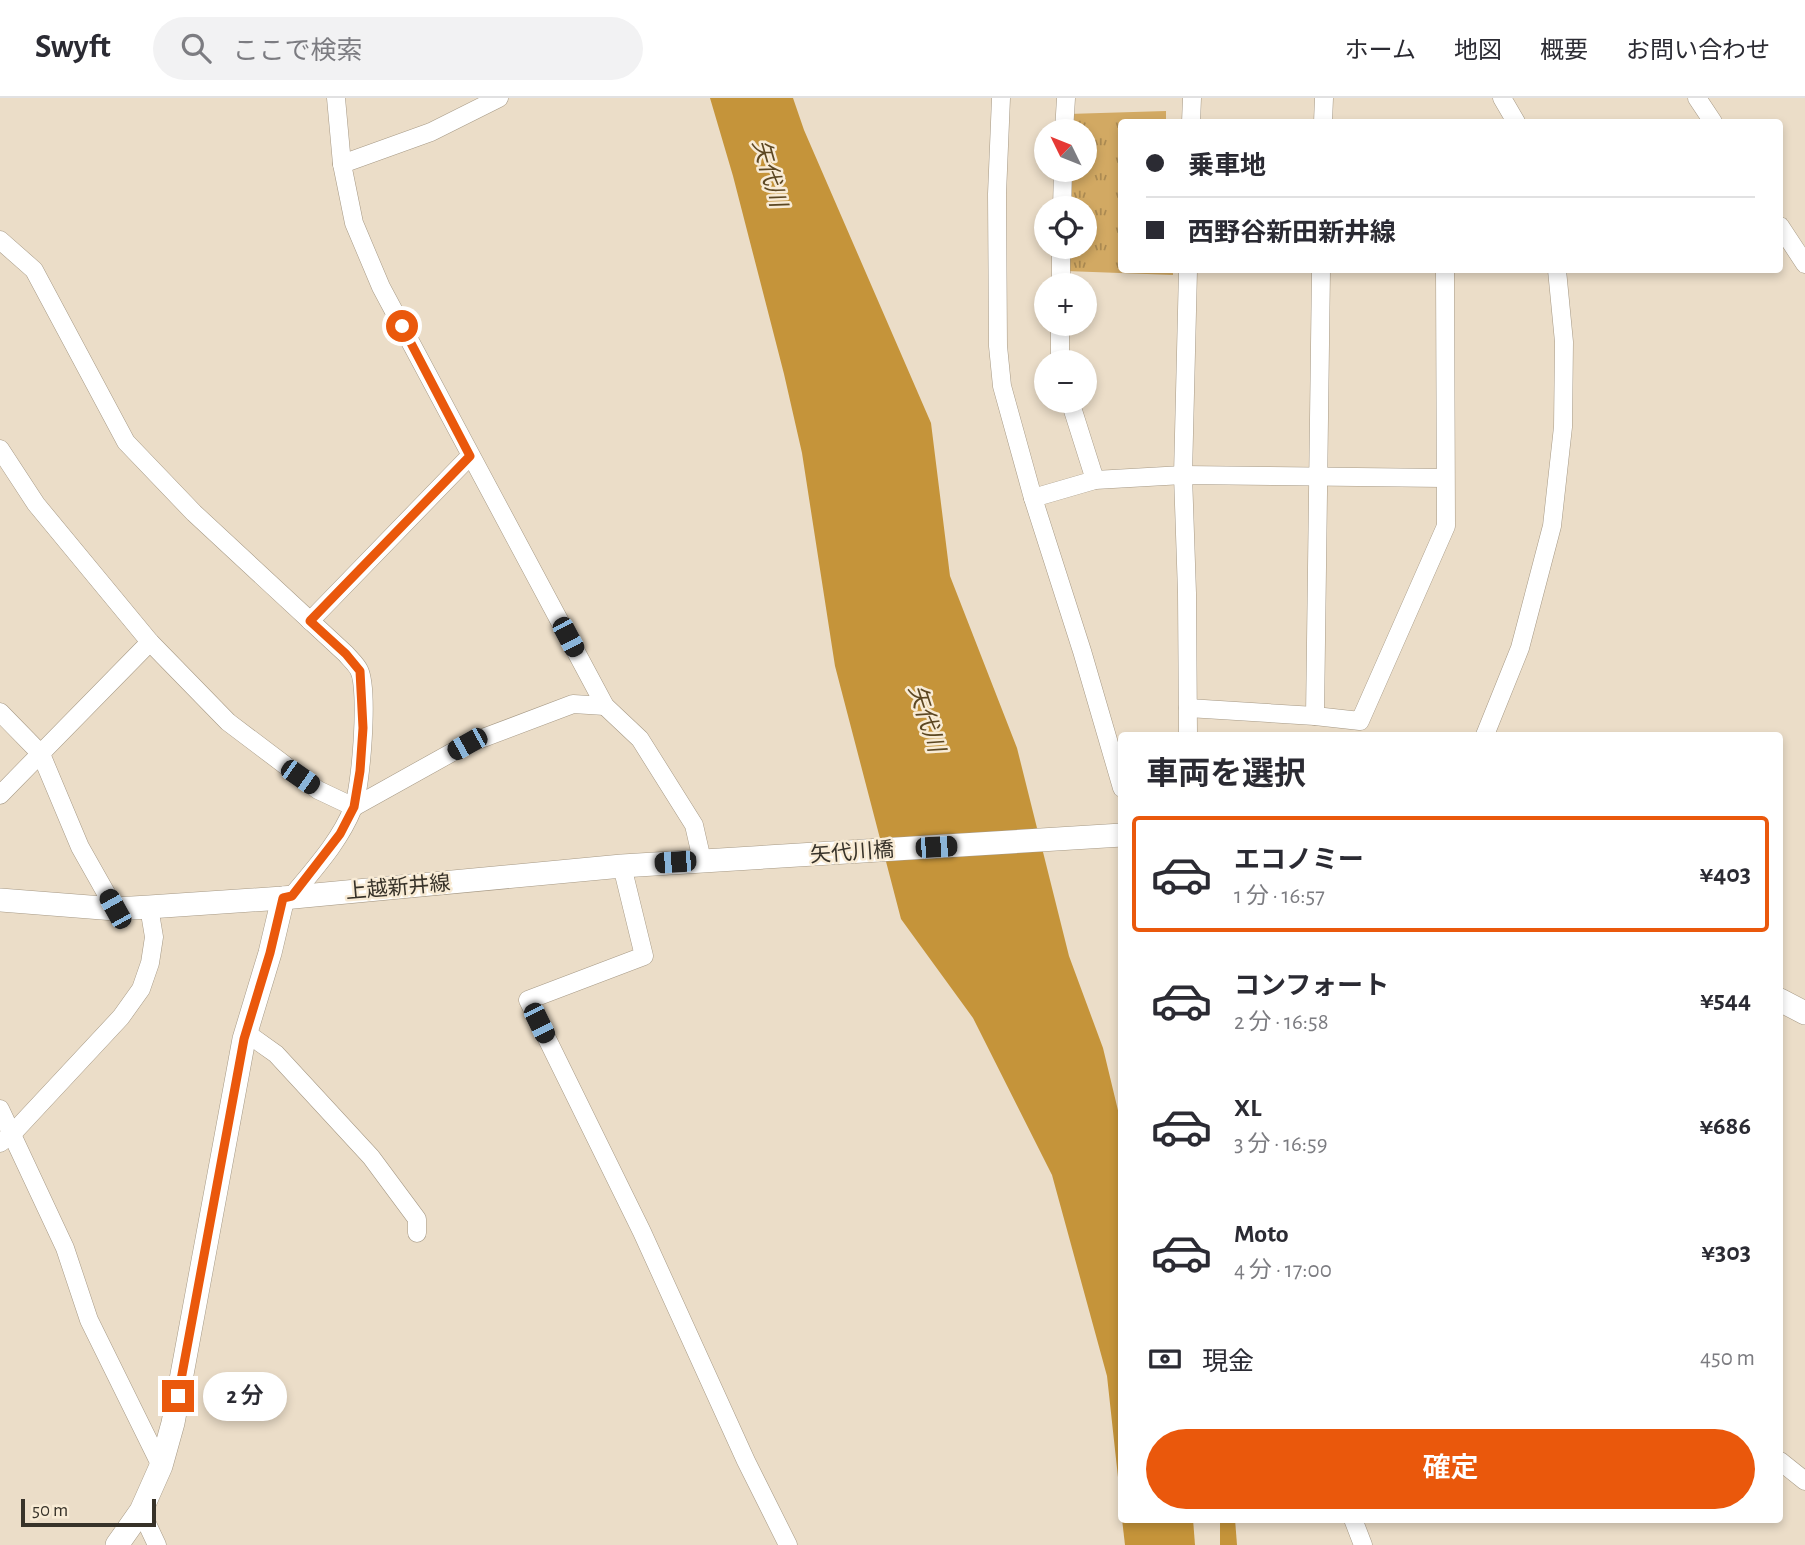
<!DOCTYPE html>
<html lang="ja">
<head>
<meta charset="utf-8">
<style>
	body { margin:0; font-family:"Alegreya Sans","Noto Sans JP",sans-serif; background:#f2f2f3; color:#2b2b33; height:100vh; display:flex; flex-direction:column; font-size:26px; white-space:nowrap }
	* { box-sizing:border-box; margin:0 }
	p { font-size:23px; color:#7c7c81 }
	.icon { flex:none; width:38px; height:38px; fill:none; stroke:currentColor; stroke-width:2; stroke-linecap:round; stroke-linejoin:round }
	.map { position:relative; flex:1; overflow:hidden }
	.sheet { position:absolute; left:1118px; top:634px; width:665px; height:791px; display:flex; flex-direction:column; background:#fff; border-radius:7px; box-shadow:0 4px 10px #0003 }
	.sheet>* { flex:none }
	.banner { position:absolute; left:1118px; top:21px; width:665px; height:154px; border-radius:7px; box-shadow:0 4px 10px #0003; display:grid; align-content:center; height:154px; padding:0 28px; background:#fff }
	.needle { width:46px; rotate:313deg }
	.tools { position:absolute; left:1034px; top:21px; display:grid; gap:14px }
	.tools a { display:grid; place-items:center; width:63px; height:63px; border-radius:50%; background:#fff; box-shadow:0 4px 10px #0003; font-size:35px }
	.scale { position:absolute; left:21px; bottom:18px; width:135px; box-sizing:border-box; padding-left:7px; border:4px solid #373229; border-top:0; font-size:19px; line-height:24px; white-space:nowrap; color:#373229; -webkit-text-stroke:5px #f8ebd5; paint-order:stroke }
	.end { position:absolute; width:32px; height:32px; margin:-16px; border:9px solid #ea580c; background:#fff; box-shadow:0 0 0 4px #fff }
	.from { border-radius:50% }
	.bubble { position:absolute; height:49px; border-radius:24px; background:#fff; box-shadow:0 4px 10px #0003; font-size:23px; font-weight:600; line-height:49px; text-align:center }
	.car { position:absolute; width:21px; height:42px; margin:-21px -10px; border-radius:9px; box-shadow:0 0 5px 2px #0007; background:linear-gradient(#222 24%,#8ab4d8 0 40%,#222 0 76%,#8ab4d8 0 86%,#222 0) }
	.banner b { display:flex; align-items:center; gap:24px; height:66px; font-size:26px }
	.banner b+b { border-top:2px solid #e1e1e2 }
	.banner i { width:18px; height:18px; background:#2b2b33 }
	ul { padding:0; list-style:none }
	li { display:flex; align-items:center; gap:21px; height:116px; margin:0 14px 10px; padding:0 14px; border:4px solid transparent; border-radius:7px }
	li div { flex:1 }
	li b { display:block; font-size:26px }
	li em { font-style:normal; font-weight:600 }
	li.selected { border-color:#ea580c }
	li>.icon { width:63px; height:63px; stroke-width:1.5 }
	h2 { padding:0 28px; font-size:32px; line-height:84px }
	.pay { display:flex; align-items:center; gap:18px; height:77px; padding:0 28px; font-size:26px }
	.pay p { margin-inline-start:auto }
	.primary-button { display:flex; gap:14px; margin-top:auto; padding:14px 28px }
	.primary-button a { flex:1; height:80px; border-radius:42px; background:#ea580c; color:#fff; font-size:28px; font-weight:600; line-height:80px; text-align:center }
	header { display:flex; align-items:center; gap:42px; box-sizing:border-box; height:98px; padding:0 35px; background:#fff; border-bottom:2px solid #e1e1e2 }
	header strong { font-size:33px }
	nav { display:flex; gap:38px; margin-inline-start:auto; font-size:24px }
	.search { width:490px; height:63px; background:#f2f2f3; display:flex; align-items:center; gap:18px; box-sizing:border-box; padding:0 24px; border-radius:38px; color:#7c7c81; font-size:26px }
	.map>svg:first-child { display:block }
	.park { fill:url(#park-tufts) }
	.water { fill:#c5943a }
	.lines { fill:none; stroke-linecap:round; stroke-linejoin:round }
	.minor-casing { stroke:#a69985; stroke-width:19 }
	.major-casing { stroke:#a69985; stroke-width:24 }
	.minor { stroke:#fff; stroke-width:18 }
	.major { stroke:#fff; stroke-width:23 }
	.route { stroke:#ea580c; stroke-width:9 }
	.labels { text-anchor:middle; stroke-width:5; stroke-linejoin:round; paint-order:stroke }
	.street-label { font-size:21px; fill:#373229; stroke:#f8ebd5 }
	.water-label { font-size:23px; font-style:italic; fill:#5c4722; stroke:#f8ebd5 }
</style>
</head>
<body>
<header>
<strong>Swyft</strong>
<div class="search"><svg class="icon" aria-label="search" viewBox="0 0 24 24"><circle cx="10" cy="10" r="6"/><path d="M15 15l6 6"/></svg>ここで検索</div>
<nav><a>ホーム</a><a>地図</a><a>概要</a><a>お問い合わせ</a></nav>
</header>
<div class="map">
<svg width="1805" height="1447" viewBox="0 0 1805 1447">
	<defs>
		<pattern id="park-tufts" width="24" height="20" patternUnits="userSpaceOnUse" patternTransform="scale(1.75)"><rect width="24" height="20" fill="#d2a963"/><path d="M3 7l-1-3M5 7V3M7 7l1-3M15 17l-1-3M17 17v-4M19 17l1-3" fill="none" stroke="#ab8a52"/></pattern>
	</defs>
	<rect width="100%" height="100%" fill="#ebddc8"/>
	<path class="park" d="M1166 13V24H1122V172H1173V177L1066 173 1067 149H1085V110H1067L1068 72H1085V33H1068V16Z"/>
	<g class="water">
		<path d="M710 0H793L804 32 931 325 950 478 1017 650 1069 858 1103 950 1122 1029V1416L1107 1278 1052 1077 973 920 901 821 835 568 802 355 784 276 733 78Z"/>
		<path d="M1122 1421H1193L1195 1447H1125Z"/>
		<path d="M1220 1421H1235L1237 1447H1220Z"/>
	</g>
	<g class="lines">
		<defs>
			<g id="minor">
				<path d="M336 0 342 66 354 125 381 189 605 608 640 641 694 727 702 762"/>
				<path d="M1001 0 997 96 998 248 1002 288 1033 400 1082 553 1122 690"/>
				<path d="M1502 0 1516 24"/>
				<path d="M1697 0 1713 24"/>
				<path d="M1191 24 1192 0"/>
				<path d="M1323 24 1324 0"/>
				<path d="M1064 33 1066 0"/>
				<path d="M342 66 431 34 499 0"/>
				<path d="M1062 110 1063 72"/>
				<path d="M1780 128 1805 166"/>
				<path d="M0 142 34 172 126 344 194 415 346 556C350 561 356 566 359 572 369 591 361 690 353 710 340 743 314 771 292 798"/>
				<path d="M1061 187V149"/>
				<path d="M1060 264V226"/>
				<path d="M1070 303 1095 382"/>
				<path d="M0 351 36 406 150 544 228 624 318 692 354 709"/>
				<path d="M1033 400 1095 382 1183 377 1444 380"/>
				<path d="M310 523 470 358"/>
				<path d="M1188 610 1315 618 1360 623 1446 428 1445 172"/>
				<path d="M0 614 41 656 80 749 115 811"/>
				<path d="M1315 618 1321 172"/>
				<path d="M1188 637 1187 495 1183 377 1188 172"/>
				<path d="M1485 637 1520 550 1552 428 1563 329 1564 244 1557 172"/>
				<path d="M0 697 150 544"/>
				<path d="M354 709 467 646 573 606 605 608"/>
				<path d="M622 768 644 858 528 902 642 1134 746 1363 788 1447"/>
				<path d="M245 934 276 956 371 1059 417 1121V1135"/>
				<path d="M0 1011 65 1150 89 1222 161 1368"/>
				<path d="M0 1045 12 1036 121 919 141 891 150 865 154 839 149 809"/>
				<path d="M1780 1363 1805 1383"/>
				<path d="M141 1413 157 1447"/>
				<path d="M1353 1421 1363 1447"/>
			</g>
			<g id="major">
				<path d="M0 802 115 811 149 809 283 800 622 768 1122 737"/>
				<path d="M1780 902 1805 915"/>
				<path d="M117 1447 141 1413 161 1368 173 1325 244 941 270 855 283 800"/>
			</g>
		</defs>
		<use href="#minor" class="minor-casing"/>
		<use href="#major" class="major-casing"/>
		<use href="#minor" class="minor"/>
		<use href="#major" class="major"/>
	</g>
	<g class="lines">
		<path class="route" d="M178 1298 244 941 270 855 283 800 292 798 340 736 354 709 360 673 363 630 360 573 346 556 310 523 470 358 402 228"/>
	</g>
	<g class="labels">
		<g class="street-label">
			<text transform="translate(852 754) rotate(-4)" y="7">矢代川橋</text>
			<text transform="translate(398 789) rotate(-5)" y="7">上越新井線</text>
		</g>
		<g class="water-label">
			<text transform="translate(770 75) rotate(74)" y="8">矢代川</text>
			<text transform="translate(927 620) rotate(72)" y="8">矢代川</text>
		</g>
	</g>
</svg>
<div class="tools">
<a><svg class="needle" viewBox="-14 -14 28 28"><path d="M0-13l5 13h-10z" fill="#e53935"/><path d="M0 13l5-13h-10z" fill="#7c7c81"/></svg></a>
<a><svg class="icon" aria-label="locate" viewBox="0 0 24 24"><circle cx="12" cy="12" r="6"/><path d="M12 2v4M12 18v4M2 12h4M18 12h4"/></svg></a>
<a>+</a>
<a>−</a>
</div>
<div class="scale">50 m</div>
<i class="end from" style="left:402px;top:228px"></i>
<i class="end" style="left:178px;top:1298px"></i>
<div class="bubble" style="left:203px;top:1274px;width:84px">2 分</div>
<i class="car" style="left:568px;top:539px;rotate:152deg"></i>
<i class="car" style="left:467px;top:646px;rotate:241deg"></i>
<i class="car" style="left:300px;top:679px;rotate:125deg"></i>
<i class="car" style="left:936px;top:749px;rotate:87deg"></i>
<i class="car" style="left:675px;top:764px;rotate:266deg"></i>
<i class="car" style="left:115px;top:811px;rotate:331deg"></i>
<i class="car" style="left:539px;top:925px;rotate:154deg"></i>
<div class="banner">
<b><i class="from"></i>乗車地</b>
<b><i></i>西野谷新田新井線</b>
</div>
<section class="sheet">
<h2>車両を選択</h2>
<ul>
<li class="selected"><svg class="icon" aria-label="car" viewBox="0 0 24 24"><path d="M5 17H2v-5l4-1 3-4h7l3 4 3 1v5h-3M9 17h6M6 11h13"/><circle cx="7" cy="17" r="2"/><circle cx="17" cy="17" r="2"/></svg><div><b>エコノミー</b><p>1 分 · 16:57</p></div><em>¥403</em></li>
<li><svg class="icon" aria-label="car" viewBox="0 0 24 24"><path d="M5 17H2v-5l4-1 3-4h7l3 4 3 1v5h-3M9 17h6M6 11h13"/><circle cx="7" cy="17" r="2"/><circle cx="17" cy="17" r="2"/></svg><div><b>コンフォート</b><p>2 分 · 16:58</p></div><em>¥544</em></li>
<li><svg class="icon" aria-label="car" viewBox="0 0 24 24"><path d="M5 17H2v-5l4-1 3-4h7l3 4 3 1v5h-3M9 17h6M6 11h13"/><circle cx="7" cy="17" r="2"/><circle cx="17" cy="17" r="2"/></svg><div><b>XL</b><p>3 分 · 16:59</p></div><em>¥686</em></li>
<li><svg class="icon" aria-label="car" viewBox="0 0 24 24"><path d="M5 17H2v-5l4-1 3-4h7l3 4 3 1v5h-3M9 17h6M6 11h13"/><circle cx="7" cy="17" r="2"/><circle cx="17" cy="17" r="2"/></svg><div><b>Moto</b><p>4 分 · 17:00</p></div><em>¥303</em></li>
</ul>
<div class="pay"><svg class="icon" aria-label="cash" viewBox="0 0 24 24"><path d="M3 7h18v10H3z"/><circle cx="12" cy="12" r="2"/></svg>現金<p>450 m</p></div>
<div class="primary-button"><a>確定</a></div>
</section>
</div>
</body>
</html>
